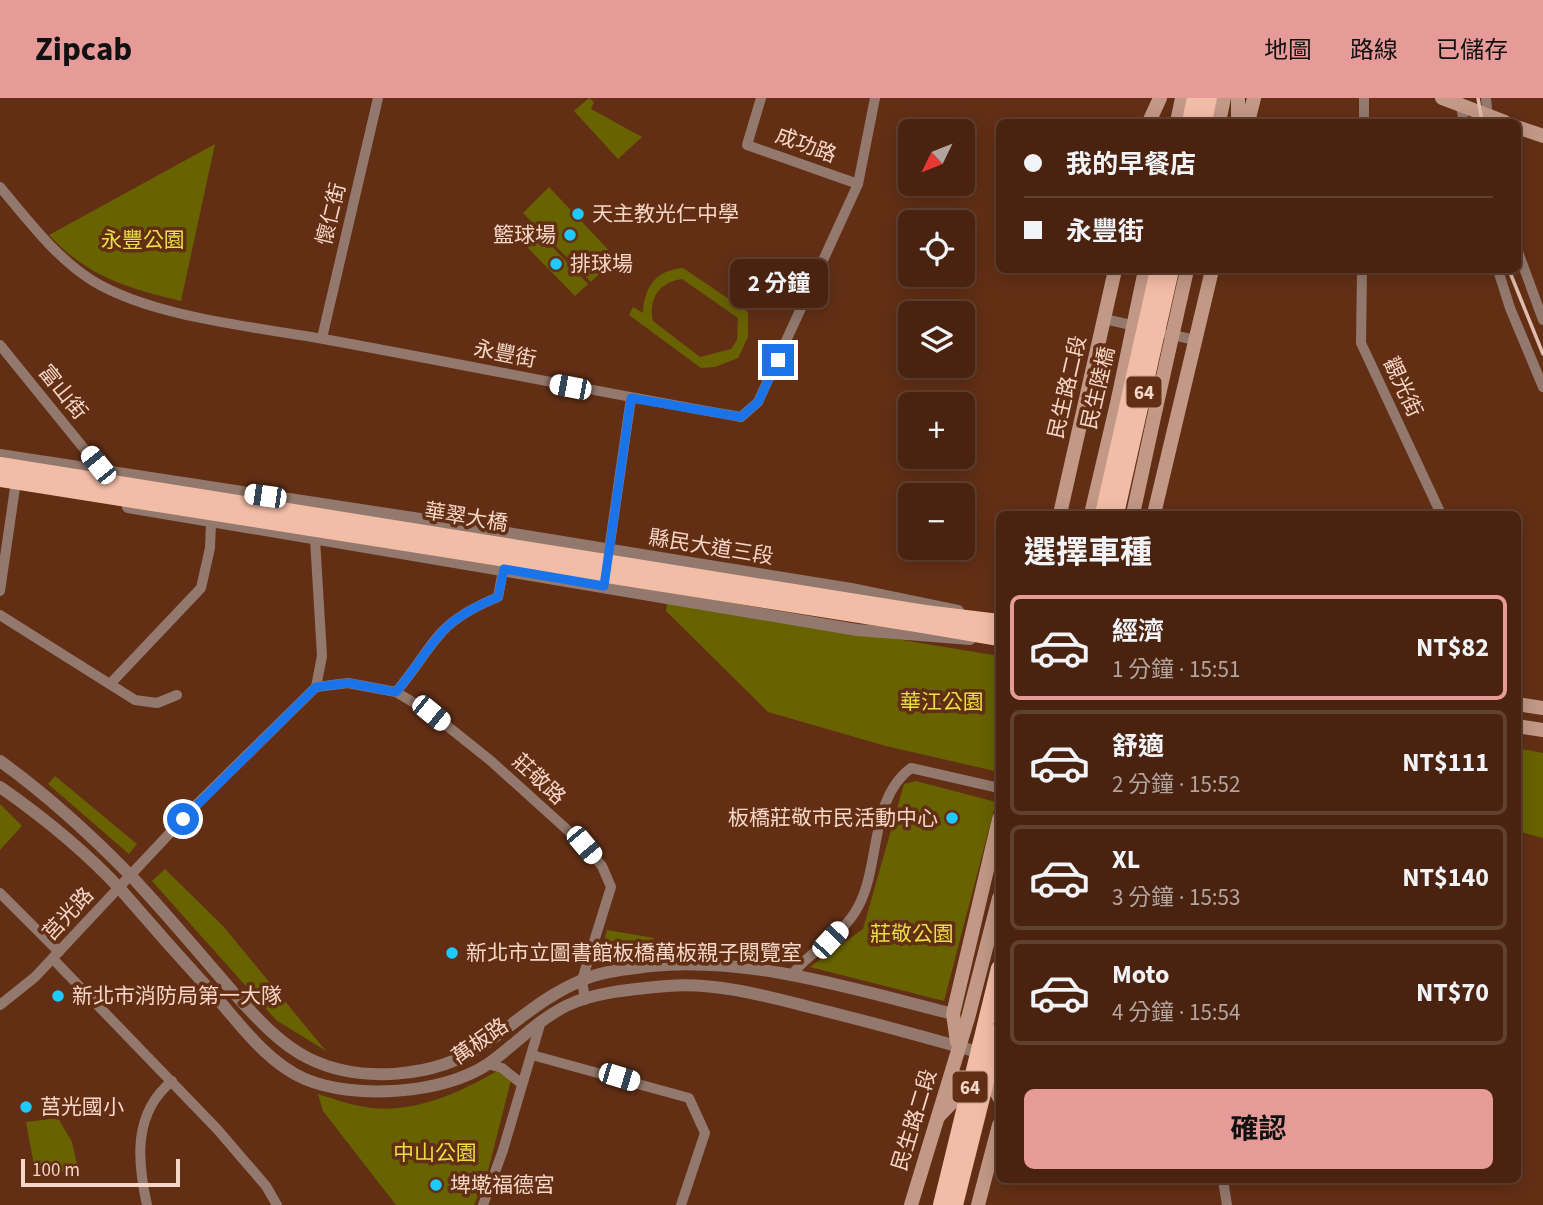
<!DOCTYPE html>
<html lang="zh-TW">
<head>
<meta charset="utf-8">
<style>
	body { margin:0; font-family:"Source Sans 3","Noto Sans TC",sans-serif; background:#512b19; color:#f1f3f6; height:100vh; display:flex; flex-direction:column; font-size:26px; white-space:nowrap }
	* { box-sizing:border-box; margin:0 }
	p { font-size:23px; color:#b2a49f }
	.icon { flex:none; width:38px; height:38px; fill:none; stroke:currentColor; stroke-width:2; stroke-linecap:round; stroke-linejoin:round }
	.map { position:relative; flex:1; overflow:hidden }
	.sheet { position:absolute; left:996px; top:413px; width:525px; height:672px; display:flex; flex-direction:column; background:#4a2310; border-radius:10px; box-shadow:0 4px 18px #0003,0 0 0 2px #614030 }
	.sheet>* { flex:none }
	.banner { position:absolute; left:996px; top:21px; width:525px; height:154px; border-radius:10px; box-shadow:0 4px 18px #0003,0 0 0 2px #614030; display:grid; align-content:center; height:154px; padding:0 28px; background:#4a2310 }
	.needle { width:46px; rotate:227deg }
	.fabs { position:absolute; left:898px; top:21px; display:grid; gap:14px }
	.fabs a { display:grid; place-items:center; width:77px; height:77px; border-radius:10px; background:#4a2310; box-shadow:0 4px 18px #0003,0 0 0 2px #614030; font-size:35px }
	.scale { position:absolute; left:21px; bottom:18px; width:159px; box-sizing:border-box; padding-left:7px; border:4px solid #f6d6c7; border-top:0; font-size:19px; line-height:24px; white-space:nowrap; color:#f6d6c7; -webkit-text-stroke:5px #622f15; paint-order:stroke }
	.end { position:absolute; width:32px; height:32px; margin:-16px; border:9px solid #1a73e8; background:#fff; box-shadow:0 0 0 4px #fff }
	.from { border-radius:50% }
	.bubble { position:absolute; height:49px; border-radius:10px; background:#4a2310; box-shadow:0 4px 18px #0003,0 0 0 2px #614030; font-size:23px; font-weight:700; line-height:49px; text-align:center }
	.car { position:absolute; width:21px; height:42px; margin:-21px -10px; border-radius:9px; box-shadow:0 0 5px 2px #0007; background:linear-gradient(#fff 24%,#345 0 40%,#fff 0 76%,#345 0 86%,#fff 0) }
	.banner b { display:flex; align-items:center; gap:24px; height:66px; font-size:26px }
	.banner b+b { border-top:2px solid #614030 }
	.banner i { width:18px; height:18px; background:#f1f3f6 }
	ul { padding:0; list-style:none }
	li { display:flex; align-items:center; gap:21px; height:105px; margin:0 14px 10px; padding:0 14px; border:4px solid #614030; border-radius:10px }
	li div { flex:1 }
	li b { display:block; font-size:26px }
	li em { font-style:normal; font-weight:700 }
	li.selected { border-color:#e69b98 }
	li>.icon { width:63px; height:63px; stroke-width:1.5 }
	h2 { padding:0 28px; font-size:32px; line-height:84px }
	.primary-button { display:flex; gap:14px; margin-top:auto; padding:14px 28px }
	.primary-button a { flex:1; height:80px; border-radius:10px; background:#e69b98; color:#111; font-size:28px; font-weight:700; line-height:80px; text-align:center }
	header { display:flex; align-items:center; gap:42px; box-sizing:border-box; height:98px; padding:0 35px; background:#e69b98; color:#111 }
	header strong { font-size:33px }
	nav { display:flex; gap:38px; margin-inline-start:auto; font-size:24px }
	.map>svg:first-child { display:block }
	.green { fill:#686200; fill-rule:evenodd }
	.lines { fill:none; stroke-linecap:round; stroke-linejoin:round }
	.minor { stroke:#93796d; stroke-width:10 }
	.tertiary { stroke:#93796d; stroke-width:12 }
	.secondary { stroke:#c29886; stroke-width:14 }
	.trunk { stroke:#f2bda6; stroke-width:16 }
	.rail { stroke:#dfbcab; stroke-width:3.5 }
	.secondary-bridge { stroke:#c29886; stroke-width:14 }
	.trunk-bridge { stroke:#f2bda6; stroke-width:16 }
	.route { stroke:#1a73e8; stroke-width:9 }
	.poi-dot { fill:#1ec9fd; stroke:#622f15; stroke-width:2.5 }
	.labels { text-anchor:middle; stroke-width:7; stroke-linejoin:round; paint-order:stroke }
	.shield { fill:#622f15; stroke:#caa492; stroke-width:2 }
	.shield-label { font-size:19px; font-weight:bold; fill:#f6d6c7 }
	.street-label { font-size:21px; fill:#f6d6c7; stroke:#622f15 }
	.poi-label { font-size:21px; fill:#f6d6c7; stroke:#622f15; text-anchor:start }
	.park-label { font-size:21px; fill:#e9df46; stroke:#622f15 }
</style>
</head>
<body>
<header>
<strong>Zipcab</strong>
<nav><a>地圖</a><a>路線</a><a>已儲存</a></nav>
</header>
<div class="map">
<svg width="1543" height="1107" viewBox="0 0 1543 1107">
	<rect width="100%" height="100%" fill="#622f15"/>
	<g class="green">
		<path d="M589 0 594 4 591 11 642 39 618 61 574 13Z"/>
		<path d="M215 46 181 203C127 190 88 179 49 137Z"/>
		<path d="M549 89 616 160 591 184 523 115Z"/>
		<path d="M536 132 588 186 575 198 523 145Z"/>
		<path d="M683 170 748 214V239L738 260 715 269 701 270 629 217 633 209 643 215C644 189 656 172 683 170ZM682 181 738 220 737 242 731 251 700 259 653 223C648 200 660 184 682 181Z"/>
		<path d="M667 503 999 558V674L886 648 768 614 666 513Z"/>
		<path d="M1517 650 1543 655V740L1517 733Z"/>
		<path d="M55 678 137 746 129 756 48 686Z"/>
		<path d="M916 683 996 704 944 903 810 869 863 831 904 686Z"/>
		<path d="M0 706 22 728 0 752Z"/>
		<path d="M165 771 223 828 326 953 276 922 152 783Z"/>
		<path d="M607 832 654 840 653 855 599 863Z"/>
		<path d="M497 973 511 982 487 1077 474 1107H396L323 1013 318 996C334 1001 350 1007 366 1009 410 1017 460 995 497 973Z"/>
		<path d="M58 1020 72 1044 78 1071 36 1078 26 1024Z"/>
	</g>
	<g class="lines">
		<g class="minor">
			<path d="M761 0 747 47 858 86"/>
			<path d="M1486 0 1488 21"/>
			<path d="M1460 4 1464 24"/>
			<path d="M1364 24V0"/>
			<path d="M0 89C28 122 56 160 93 183 154 220 258 229 329 242 466 267 603 295 741 319L758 304 858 86 875 0"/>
			<path d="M1517 151 1543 222"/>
			<path d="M1362 172 1361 245 1441 416"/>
			<path d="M1498 172 1510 210 1543 289"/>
			<path d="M1104 221 1136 228"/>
			<path d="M1168 236 1195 242"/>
			<path d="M322 240 378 0"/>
			<path d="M0 247 103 374"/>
			<path d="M315 441 322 558 316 589"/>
			<path d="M608 459 631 300"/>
			<path d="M0 493 15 390"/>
			<path d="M0 517 135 602 157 605 177 597"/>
			<path d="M110 586 201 490 210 450 211 425"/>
			<path d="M316 589 348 585 396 594 431 615 491 663 584 747 602 768 611 789 582 882 585 902"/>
			<path d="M396 594C437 545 433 526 498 499L504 467"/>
			<path d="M0 795 59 854"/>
			<path d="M53 861 217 1031 266 1088 277 1107"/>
			<path d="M791 878C810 852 842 839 858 809 881 767 869 701 911 670L999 690"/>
			<path d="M0 907 35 879 198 705 316 589"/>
			<path d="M532 957 689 1000 705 1035 681 1107"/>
			<path d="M488 966 502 970 522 986"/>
			<path d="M1223 1082 1227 1107"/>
			<path d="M147 1107C137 1062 133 1015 172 983"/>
			<path d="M483 1107 503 1052 541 923"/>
		</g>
		<g class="tertiary">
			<path d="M0 357 453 426 851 491 958 513"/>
			<path d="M128 409 857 532 970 541"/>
			<path d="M0 663C46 696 90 736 130 777 166 815 199 855 233 894 255 918 278 945 308 960 360 986 435 980 483 947 518 924 539 901 580 883 601 873 629 871 651 868 751 858 857 892 953 916"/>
			<path d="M0 689C43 719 86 754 122 793 153 829 185 865 217 900 241 928 269 966 305 981 354 1002 444 996 488 966 514 948 536 923 566 908 594 894 635 891 667 888 716 884 766 898 813 910 871 924 928 940 985 956"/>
		</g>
		<g class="secondary">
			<path d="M1442 0 1505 24"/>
			<path d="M1149 24 1160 0"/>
			<path d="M1177 24 1182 0"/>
			<path d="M1219 24 1224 0"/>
			<path d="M1238 24V0"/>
			<path d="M1248 24 1254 0"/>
			<path d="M1517 29 1543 38"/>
			<path d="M1060 416 1115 172"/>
			<path d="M1091 416 1118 301"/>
			<path d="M1133 416 1156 310"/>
			<path d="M1154 416 1212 172"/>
			<path d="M1517 606 1543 610"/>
			<path d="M1517 628 1543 632"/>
			<path d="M957 944 953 916 999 721"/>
			<path d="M938 1019 964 992 982 981 992 986 999 999"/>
			<path d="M911 1107 968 920 999 800"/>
			<path d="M978 1107 999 1027"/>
		</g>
		<g class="trunk">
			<path d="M1190 24 1195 0"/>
			<path d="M1204 24 1209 0"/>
			<path d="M925 515 999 524"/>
			<path d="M923 527 999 540"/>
		</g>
		<g class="rail">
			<path d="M1478 0 1482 24"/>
			<path d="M1509 172 1543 256"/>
		</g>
		<g class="secondary-bridge">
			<path d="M1118 301 1145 172"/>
			<path d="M1156 310 1187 172"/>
		</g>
		<g class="trunk-bridge">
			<path d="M0 367 925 515"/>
			<path d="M0 381 923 527"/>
			<path d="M1103 416 1158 172"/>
			<path d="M1116 416 1171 172"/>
			<path d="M941 1107 999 870"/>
			<path d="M955 1107 999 932"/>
		</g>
	</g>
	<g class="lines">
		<path class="route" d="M183 721 316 589 348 585 396 594C437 545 433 526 498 499L504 471 604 488 631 300 741 319 758 304 778 262"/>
	</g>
	<g class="poi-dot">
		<circle cx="578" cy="116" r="7"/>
		<circle cx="570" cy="137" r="7"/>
		<circle cx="556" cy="166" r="7"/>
		<circle cx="952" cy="720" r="7"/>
		<circle cx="452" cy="855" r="7"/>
		<circle cx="58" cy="898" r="7"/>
		<circle cx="26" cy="1009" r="7"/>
		<circle cx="436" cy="1087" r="7"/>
	</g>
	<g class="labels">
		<g class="shield">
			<rect x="1126.5" y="278.5" width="35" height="31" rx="5"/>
			<rect x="952.5" y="973.5" width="35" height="31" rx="5"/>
		</g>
		<g class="shield-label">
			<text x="1144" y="301">64</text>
			<text x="970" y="996">64</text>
		</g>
		<g class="street-label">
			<text transform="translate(806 47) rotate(20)" y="7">成功路</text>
			<text transform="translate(331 116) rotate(-76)" y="7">懷仁街</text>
			<text transform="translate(505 256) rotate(11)" y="7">永豐街</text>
			<text transform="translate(1067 289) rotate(-77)" y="7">民生路二段</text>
			<text transform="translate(1403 289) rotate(65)" y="7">觀光街</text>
			<text transform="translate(1098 290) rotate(-77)" y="7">民生陸橋</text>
			<text transform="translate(63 294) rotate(51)" y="7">富山街</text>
			<text transform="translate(466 419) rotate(9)" y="7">華翠大橋</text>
			<text transform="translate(711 449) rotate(9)" y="7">縣民大道三段</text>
			<text transform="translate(539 681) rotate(43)" y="7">莊敬路</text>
			<text transform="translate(68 816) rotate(-47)" y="7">莒光路</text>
			<text transform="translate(480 943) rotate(-35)" y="7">萬板路</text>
			<text transform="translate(914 1022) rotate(-73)" y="7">民生路二段</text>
		</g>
		<g class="poi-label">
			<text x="592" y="123">天主教光仁中學</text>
			<text x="556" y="144" text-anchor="end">籃球場</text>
			<text x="570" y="173">排球場</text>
			<text x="938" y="727" text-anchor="end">板橋莊敬市民活動中心</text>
			<text x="466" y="862">新北市立圖書館板橋萬板親子閱覽室</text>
			<text x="72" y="905">新北市消防局第一大隊</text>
			<text x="40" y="1016">莒光國小</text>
			<text x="450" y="1094">埤墘福德宮</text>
		</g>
		<g class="park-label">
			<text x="143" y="149">永豐公園</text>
			<text x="942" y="611">華江公園</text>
			<text x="912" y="843">莊敬公園</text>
			<text x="435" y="1062">中山公園</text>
		</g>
	</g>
</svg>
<div class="fabs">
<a><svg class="needle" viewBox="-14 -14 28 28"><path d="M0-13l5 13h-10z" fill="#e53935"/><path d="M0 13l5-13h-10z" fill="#b2a49f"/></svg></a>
<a><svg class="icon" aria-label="locate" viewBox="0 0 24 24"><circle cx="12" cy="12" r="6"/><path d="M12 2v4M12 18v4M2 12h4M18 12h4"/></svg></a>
<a><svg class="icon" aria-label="layers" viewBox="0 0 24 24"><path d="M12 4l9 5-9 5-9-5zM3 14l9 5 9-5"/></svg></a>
<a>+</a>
<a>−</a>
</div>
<div class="scale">100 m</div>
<i class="end from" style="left:183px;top:721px"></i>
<i class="end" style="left:778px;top:262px"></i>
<div class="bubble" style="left:730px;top:161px;width:98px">2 分鐘</div>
<i class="car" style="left:570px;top:289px;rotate:281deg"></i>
<i class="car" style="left:98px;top:367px;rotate:321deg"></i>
<i class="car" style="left:265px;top:398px;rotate:278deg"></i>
<i class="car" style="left:431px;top:615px;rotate:129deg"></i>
<i class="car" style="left:584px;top:747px;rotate:140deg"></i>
<i class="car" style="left:830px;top:842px;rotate:43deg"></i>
<i class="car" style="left:619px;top:979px;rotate:107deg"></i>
<div class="banner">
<b><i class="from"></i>我的早餐店</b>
<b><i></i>永豐街</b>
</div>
<section class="sheet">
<h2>選擇車種</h2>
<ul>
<li class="selected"><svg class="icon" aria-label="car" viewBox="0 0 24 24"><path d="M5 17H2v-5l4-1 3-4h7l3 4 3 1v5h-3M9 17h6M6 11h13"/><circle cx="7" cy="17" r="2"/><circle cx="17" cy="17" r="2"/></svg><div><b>經濟</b><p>1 分鐘 · 15:51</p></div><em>NT$82</em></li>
<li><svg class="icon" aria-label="car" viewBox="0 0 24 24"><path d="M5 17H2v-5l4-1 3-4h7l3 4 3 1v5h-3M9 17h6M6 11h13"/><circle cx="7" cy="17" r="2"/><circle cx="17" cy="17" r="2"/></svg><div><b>舒適</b><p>2 分鐘 · 15:52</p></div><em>NT$111</em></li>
<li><svg class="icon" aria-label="car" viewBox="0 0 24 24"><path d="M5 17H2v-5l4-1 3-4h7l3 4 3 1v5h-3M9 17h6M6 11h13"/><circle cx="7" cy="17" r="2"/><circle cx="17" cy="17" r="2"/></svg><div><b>XL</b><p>3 分鐘 · 15:53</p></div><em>NT$140</em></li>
<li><svg class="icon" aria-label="car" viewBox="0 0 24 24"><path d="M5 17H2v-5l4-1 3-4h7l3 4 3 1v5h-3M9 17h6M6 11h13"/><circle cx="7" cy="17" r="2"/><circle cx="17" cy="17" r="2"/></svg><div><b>Moto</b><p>4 分鐘 · 15:54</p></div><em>NT$70</em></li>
</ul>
<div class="primary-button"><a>確認</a></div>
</section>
</div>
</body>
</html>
